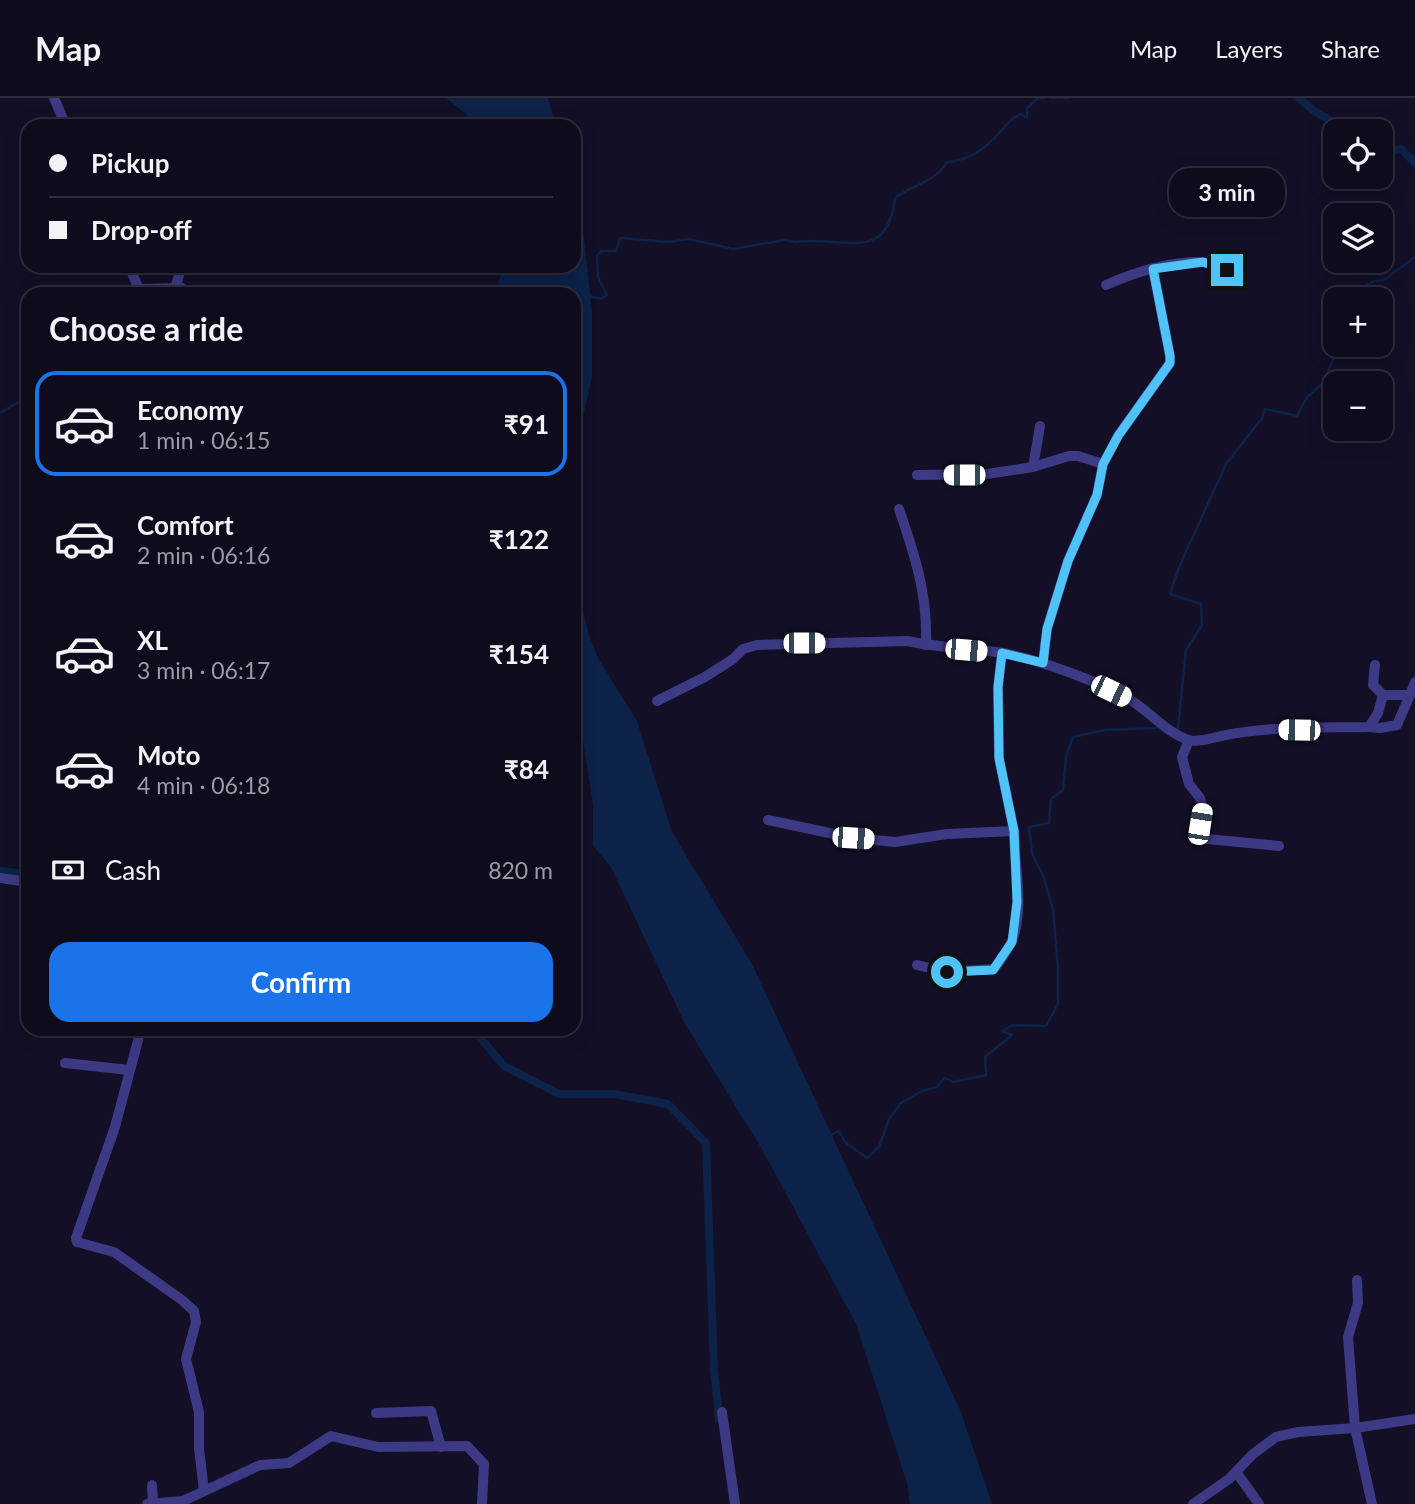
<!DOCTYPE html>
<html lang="en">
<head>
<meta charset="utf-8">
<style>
	body { margin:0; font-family:Lato,sans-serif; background:#171425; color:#f1f3f6; height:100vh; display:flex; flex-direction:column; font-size:26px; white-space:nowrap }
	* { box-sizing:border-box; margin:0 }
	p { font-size:23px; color:#9b9ba3 }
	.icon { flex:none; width:38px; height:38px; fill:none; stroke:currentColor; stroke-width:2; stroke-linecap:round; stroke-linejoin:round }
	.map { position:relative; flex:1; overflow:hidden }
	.sheet { position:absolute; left:21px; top:189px; width:560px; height:749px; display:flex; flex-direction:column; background:#0e0b1c; border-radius:21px; box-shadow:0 4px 18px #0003,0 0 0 2px #2e2b3b }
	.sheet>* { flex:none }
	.top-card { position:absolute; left:21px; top:21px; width:560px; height:154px; border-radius:21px; box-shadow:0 4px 18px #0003,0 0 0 2px #2e2b3b; display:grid; align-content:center; height:154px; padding:0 28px; background:#0e0b1c }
	.fabs { position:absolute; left:1323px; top:21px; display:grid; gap:14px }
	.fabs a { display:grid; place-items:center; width:70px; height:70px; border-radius:14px; background:#0e0b1c; box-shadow:0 4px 18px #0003,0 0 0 2px #2e2b3b; font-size:35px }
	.end { position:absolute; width:32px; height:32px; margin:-16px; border:9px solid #4fc3f7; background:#111; box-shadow:0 0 0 4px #111 }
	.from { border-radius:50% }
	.bubble { position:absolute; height:49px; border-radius:21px; background:#0e0b1c; box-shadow:0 4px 18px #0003,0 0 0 2px #2e2b3b; font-size:23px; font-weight:700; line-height:49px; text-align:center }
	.car { position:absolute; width:21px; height:42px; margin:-21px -10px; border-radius:9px; box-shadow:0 0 5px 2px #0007; background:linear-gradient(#fff 24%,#345 0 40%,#fff 0 76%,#345 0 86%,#fff 0) }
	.top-card b { display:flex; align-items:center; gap:24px; height:66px; font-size:26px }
	.top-card b+b { border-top:2px solid #2e2b3b }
	.top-card i { width:18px; height:18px; background:#f1f3f6 }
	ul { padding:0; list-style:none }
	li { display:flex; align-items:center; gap:21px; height:105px; margin:0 14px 10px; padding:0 14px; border:4px solid transparent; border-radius:21px }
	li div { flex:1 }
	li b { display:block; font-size:26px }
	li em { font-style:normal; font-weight:700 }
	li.selected { border-color:#1a73e8 }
	li>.icon { width:63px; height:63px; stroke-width:1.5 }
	h2 { padding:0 28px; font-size:32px; line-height:84px }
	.pay { display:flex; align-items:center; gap:18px; height:77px; padding:0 28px; font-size:26px }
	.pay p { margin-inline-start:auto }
	.primary-button { display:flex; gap:14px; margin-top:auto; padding:14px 28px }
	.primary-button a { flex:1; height:80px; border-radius:21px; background:#1a73e8; color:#fff; font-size:28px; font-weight:700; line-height:80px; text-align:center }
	header { display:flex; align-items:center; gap:42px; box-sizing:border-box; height:98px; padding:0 35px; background:#0e0b1c; border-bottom:2px solid #2e2b3b }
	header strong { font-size:33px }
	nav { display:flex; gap:38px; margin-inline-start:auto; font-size:24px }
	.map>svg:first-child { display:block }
	.water { fill:#0c2248 }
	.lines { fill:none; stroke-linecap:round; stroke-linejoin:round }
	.stream { stroke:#0c2248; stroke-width:2.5 }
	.canal { stroke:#0c2248; stroke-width:8 }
	.minor { stroke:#3d3a85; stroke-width:10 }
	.route { stroke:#4fc3f7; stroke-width:9 }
</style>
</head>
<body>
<header>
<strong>Map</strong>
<nav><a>Map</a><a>Layers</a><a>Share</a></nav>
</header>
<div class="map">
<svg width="1415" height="1406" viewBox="0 0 1415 1406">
	<rect width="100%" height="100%" fill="#130f26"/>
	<g class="water">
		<path d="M446 0H548L556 28H474L467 17Z"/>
		<path d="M574 78 578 87 592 212V279L574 359V196H494L504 168H574Z"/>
		<path d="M574 479 589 537 598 560 637 623 672 734 752 866 961 1314 992 1406H910L907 1385 856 1226 763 1053 685 926 611 769 593 748V707L583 643 574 613Z"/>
	</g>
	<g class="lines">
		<g class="stream">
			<path d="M1050 0H1069"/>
			<path d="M589 198 601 201 607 197 598 179 597 158 601 153H616L620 140 669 144 689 141 733 151 785 142 795 144C842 137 887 168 895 100 913 86 935 85 947 64 970 62 985 51 1000 34 1008 26 1010 20 1021 16L1027 20V10L1037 1 1046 0"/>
			<path d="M1344 201V199L1374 183 1384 182 1415 159"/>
			<path d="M0 315 17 305 28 301"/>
			<path d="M1178 630 1186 552 1202 527 1201 506 1170 496 1179 469 1226 366 1262 320 1265 311 1297 318 1307 299 1323 285 1337 253 1332 239 1335 226"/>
			<path d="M831 1037 839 1033 845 1044 867 1060 879 1049 889 1021 901 1005 922 993 937 989 945 980 953 984 986 977 985 959 1012 937 1002 933 1013 927 1046 928 1058 906V870L1053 812 1044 780 1032 755 1029 729 1049 725 1051 701 1063 692 1066 659 1073 639 1105 632 1157 630"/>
		</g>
		<g class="canal">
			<path d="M1299 0 1314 13 1349 33"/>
			<path d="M1381 46 1394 52 1401 51 1415 65"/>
			<path d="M0 773 28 776"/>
			<path d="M473 931 504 968 559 996H615L668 1006 706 1045 714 1271 719 1320"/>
		</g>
		<g class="minor">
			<path d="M54 0 66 28"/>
			<path d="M129 168 139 191 182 190"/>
			<path d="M1106 187C1135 174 1168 164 1200 164 1209 164 1219 169 1227 172"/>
			<path d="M175 190 182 168"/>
			<path d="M1033 369 1040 328"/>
			<path d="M917 377 987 376 1033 369 1069 358H1078L1103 366"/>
			<path d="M899 411C915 458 928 497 926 547"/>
			<path d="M1043 565 1047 531 1068 463 1097 397 1103 366 1118 338 1170 265V258L1153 171"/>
			<path d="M1375 567 1373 587 1383 597"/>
			<path d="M657 603 705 579 733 561 743 551 757 547 908 543C939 550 972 550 1003 555 1032 561 1062 571 1089 582 1103 588 1119 595 1132 603 1151 615 1167 635 1189 642 1200 645 1214 639 1226 637 1272 628 1321 630 1369 629L1378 615 1383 597H1410L1415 584"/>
			<path d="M1369 629 1380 630 1397 627 1410 597"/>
			<path d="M1189 642 1182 659 1189 686 1200 700 1203 709 1200 726 1207 741 1279 748"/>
			<path d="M768 722 853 740 895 744 947 736 1014 733 999 660 998 589 1002 555"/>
			<path d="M0 780 28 784"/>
			<path d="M917 867 947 874 994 871C1000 863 1007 853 1012 843 1025 810 1014 767 1014 733"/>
			<path d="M141 931 115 1029 76 1140 77 1144 114 1154 182 1202 194 1213 196 1224 186 1261 199 1314V1351L204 1393"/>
			<path d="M65 965 129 972"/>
			<path d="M1357 1182 1358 1205 1348 1239 1355 1330 1372 1406"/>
			<path d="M722 1314 735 1406"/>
			<path d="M376 1315 431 1313 441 1349"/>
			<path d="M1236 1374 1259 1406"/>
			<path d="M152 1387 153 1405"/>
			<path d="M147 1406 183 1403 260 1367 289 1365 331 1338 378 1349 467 1348 484 1366 482 1406"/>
			<path d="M1193 1406 1229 1381 1253 1356 1276 1339 1298 1334 1355 1330 1415 1321"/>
		</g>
	</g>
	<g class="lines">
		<path class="route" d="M947 874 993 872 1012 844 1017 804 1014 733 999 660 998 589 1002 555 1043 565 1047 531 1068 463 1097 397 1103 366 1118 338 1170 265V258L1153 171 1203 164 1227 172"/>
	</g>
</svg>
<div class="fabs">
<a><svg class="icon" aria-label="locate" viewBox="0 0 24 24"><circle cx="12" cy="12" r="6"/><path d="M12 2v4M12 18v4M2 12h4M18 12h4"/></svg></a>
<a><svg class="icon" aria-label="layers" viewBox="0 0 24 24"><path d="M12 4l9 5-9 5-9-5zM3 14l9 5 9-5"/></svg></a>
<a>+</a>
<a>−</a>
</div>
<i class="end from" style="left:947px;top:874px"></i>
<i class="end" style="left:1227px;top:172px"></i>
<div class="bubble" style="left:1169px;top:70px;width:116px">3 min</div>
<i class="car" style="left:964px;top:377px;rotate:270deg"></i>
<i class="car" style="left:804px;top:545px;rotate:90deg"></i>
<i class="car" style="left:966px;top:552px;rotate:95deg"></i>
<i class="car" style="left:1111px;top:593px;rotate:116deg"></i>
<i class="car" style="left:1299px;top:632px;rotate:271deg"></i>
<i class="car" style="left:1200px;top:726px;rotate:9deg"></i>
<i class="car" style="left:853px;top:740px;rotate:94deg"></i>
<div class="top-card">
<b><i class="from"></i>Pickup</b>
<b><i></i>Drop-off</b>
</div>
<section class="sheet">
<h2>Choose a ride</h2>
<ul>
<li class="selected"><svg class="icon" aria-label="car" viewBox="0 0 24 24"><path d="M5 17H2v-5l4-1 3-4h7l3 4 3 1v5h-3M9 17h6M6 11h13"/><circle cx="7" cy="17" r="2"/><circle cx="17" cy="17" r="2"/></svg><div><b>Economy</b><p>1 min · 06:15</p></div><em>₹91</em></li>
<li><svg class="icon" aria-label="car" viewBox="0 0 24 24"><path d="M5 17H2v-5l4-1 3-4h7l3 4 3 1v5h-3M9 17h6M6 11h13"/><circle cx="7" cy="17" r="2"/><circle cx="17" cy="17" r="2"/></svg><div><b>Comfort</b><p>2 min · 06:16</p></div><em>₹122</em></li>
<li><svg class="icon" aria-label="car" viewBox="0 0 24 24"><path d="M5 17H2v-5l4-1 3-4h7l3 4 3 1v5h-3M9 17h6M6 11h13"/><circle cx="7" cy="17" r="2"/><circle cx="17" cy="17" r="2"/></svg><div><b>XL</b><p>3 min · 06:17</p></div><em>₹154</em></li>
<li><svg class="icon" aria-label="car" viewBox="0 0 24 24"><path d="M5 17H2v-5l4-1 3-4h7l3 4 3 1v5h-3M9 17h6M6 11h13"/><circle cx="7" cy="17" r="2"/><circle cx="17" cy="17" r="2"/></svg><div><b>Moto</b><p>4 min · 06:18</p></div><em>₹84</em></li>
</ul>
<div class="pay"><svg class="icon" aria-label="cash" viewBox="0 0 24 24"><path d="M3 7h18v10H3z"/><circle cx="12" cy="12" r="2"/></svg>Cash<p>820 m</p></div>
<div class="primary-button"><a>Confirm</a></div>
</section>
</div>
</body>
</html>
